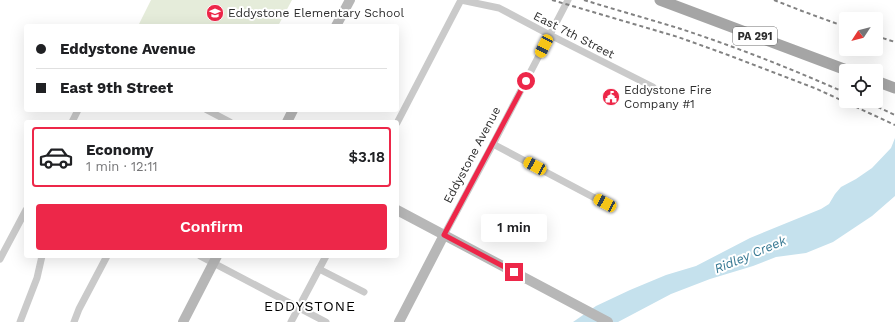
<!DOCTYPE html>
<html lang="en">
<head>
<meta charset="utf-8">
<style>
	body { margin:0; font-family:"Work Sans",sans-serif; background:#f2f2f2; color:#202124; height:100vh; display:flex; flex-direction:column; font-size:15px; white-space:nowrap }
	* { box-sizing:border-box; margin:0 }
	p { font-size:13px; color:#757577 }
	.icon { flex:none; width:22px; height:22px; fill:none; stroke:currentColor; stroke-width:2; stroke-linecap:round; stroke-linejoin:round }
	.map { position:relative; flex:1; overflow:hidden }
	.drawer { position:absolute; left:24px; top:120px; width:375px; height:138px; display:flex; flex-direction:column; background:#fff; border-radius:4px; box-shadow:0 4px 16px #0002 }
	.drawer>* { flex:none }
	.top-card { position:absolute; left:24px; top:24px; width:375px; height:88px; border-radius:4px; box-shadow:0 4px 16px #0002; display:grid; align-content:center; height:88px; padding:0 12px; background:#fff }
	.needle { width:26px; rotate:234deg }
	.tools { position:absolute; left:839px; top:12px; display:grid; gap:8px }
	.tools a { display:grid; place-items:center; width:44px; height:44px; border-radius:4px; background:#fff; box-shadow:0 4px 16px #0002; font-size:20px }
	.end { position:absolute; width:18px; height:18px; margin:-9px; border:5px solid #ed2749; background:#fff; box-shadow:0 0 0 2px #fff }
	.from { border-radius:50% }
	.bubble { position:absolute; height:28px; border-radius:4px; background:#fff; box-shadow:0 4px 16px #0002; font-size:13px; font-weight:600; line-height:28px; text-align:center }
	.car { position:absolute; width:12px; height:24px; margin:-12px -6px; border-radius:5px; box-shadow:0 0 3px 1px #0007; background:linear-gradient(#f5c518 24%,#345 0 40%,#f5c518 0 76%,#345 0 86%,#f5c518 0) }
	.top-card b { display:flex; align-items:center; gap:14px; height:38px; font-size:15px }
	.top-card b+b { border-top:1px solid #e0e0e0 }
	.top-card i { width:10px; height:10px; background:#202124 }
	ul { padding:7px 0 0; list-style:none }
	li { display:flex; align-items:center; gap:12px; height:60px; margin:0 8px 6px; padding:0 4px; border:2px solid transparent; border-radius:4px }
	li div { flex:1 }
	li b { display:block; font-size:15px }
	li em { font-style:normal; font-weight:600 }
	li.on { border-color:#ed2749 }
	li>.icon { width:36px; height:36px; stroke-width:1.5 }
	.button { display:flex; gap:8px; margin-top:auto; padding:8px 12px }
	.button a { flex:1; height:46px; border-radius:4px; background:#ed2749; color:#fff; font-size:16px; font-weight:600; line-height:46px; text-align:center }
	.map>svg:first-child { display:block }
	.green { fill:#e5ecda }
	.water { fill:#c5e1ed }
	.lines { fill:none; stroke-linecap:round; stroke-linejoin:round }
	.street { stroke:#cacaca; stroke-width:7 }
	.secondary { stroke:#b7b7b7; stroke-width:10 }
	.primary { stroke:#a5a5a5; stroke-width:11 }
	.rail { stroke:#828282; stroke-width:2; stroke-dasharray:4 3; stroke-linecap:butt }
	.route { stroke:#ed2749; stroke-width:5 }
	.labels { text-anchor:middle; stroke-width:4; stroke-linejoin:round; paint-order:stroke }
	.shield { fill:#fff; stroke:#6c6c6c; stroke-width:1 }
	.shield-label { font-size:11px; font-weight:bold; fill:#2d2d2d }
	.poi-label { font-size:12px; fill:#2d2d2d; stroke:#fff; text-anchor:start }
	.street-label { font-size:12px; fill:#2d2d2d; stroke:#fff }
	.water-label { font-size:13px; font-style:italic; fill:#387993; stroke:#fff }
	.quarter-label { font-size:14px; letter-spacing:1px; fill:#000; stroke:#fff }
</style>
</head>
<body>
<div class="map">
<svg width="895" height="322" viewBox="0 0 895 322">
	<rect width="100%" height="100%" fill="#fff"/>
	<path class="green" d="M151 0H292L278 26H138Z"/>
	<path class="water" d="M895 138V196L872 216 833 242 806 253 776 257 753 266 710 279 671 294 618 322H573L596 306 630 290 666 275 696 266 750 238 821 209 829 204 835 194 841 187 856 179 872 168 891 148Z"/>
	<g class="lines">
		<g class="street">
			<path d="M461 0 499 8 550 35 653 87"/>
			<path d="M207 110 230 122"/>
			<path d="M72 122 78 110"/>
			<path d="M397 123 461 0"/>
			<path d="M493 144 608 205"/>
			<path d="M444 235 493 144 568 0"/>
			<path d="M200 256 326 322"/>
			<path d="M0 259 26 210"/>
			<path d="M319 269 364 292"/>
			<path d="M20 322 37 278 42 256"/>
			<path d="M74 322 79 309 107 256"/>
			<path d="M291 322 326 256"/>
		</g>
		<g class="secondary">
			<path d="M336 26 350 0"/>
			<path d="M287 122 293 110"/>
			<path d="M397 210 608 322"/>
			<path d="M183 322 217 256"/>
			<path d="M399 322 444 235"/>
		</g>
		<g class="primary">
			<path d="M660 0 849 71"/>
			<path d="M876 81 895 88"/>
		</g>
		<g class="rail">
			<path d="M552 0 678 37 728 55 817 89 895 125"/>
			<path d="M584 0C616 10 649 19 681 29 736 47 792 69 846 93"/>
			<path d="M774 0 802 11 846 27"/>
			<path d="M876 36 895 42"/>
			<path d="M865 101 895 115"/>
		</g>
	</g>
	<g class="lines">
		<path class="route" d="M514 272 444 235 526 81"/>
	</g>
	<defs>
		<symbol id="school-disc" viewBox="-11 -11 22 22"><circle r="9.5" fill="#ed2749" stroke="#fff"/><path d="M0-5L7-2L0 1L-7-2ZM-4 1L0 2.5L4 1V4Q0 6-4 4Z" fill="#fff"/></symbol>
		<symbol id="civic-disc" viewBox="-11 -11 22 22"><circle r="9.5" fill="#ed2749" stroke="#fff"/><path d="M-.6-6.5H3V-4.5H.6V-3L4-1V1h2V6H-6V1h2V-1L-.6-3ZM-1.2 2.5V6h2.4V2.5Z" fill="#fff"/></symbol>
	</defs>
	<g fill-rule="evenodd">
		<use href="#school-disc" x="205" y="3" width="20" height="20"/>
		<use href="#civic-disc" x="601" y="87" width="20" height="20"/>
	</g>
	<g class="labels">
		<rect class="shield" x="733" y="27" width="44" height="18" rx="3"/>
		<g class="shield-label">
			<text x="755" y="40">PA 291</text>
		</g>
		<g class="poi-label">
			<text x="228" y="17">Eddystone Elementary School</text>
			<text x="624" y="94">Eddystone Fire<tspan x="624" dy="14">Company #1</tspan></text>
		</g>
		<g class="street-label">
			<text transform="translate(574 35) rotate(27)" y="4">East 7th Street</text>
			<text transform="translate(472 155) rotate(-62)" y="4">Eddystone Avenue</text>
		</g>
		<g class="water-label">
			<text transform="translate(750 254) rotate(-23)" y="5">Ridley Creek</text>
		</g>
		<g class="quarter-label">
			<text x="310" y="311">EDDYSTONE</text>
		</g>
	</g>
</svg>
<div class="tools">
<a><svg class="needle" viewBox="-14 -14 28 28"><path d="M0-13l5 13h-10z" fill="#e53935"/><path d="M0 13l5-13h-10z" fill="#757577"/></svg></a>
<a><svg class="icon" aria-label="locate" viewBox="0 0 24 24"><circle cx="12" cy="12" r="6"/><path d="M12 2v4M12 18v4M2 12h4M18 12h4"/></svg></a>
</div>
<i class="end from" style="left:526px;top:81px"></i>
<i class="end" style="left:514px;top:272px"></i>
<div class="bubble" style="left:481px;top:214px;width:66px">1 min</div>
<i class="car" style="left:544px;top:46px;rotate:207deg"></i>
<i class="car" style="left:535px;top:166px;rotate:298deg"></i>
<i class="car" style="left:605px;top:203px;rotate:298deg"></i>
<div class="top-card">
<b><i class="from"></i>Eddystone Avenue</b>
<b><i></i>East 9th Street</b>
</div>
<section class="drawer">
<ul>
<li class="on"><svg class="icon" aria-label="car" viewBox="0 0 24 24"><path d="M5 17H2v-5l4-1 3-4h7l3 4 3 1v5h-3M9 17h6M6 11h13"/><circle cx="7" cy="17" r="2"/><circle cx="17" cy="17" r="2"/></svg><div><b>Economy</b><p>1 min · 12:11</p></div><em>$3.18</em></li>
</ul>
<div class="button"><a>Confirm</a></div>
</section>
</div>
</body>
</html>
